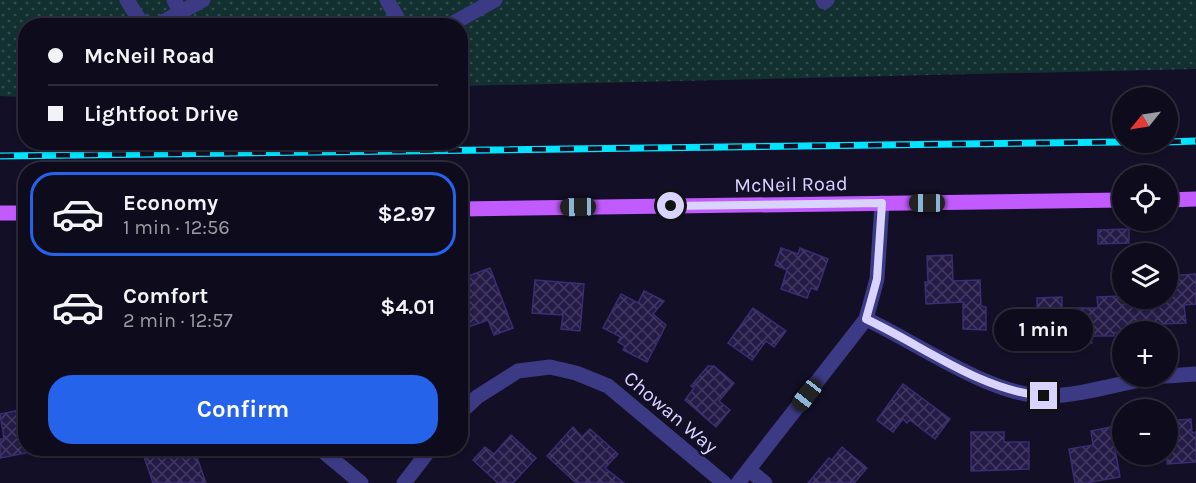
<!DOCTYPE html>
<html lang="en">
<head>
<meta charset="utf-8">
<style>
	body { margin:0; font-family:Karla,sans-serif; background:#1c1929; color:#f1f3f6; height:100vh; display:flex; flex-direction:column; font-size:22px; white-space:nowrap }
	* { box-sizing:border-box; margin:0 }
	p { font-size:20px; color:#9b9ba3 }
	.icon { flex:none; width:33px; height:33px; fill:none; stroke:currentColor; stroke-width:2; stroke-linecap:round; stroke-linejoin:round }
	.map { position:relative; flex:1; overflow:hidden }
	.sheet { position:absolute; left:18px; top:162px; width:450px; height:294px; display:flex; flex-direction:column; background:#0e0b1c; border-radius:24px; box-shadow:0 2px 4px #0004,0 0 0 2px #2e2b3b }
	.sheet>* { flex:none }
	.top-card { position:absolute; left:18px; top:18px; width:450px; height:132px; border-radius:24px; box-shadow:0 2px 4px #0004,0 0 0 2px #2e2b3b; display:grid; align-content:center; height:132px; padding:0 30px; background:#0e0b1c }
	.needle { width:39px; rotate:240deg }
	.controls { position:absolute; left:1112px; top:87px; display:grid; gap:12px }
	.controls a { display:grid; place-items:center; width:66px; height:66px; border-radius:50%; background:#0e0b1c; box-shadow:0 2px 4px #0004,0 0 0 2px #2e2b3b; font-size:30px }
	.end { position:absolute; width:27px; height:27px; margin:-14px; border:8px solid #d9d4ff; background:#111; box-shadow:0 0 0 3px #111 }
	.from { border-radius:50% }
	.bubble { position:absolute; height:42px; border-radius:21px; background:#0e0b1c; box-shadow:0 2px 4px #0004,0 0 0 2px #2e2b3b; font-size:20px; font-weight:700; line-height:42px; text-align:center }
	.car { position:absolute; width:18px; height:36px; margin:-18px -9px; border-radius:8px; box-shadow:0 0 4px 2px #0007; background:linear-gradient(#222 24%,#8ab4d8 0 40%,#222 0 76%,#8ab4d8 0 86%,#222 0) }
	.top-card b { display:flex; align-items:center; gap:21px; height:57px; font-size:22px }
	.top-card b+b { border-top:2px solid #2e2b3b }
	.top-card i { width:15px; height:15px; background:#f1f3f6 }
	ul { padding:10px 0 0; list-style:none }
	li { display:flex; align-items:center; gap:18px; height:84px; margin:0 12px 9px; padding:0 18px; border:3px solid transparent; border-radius:24px }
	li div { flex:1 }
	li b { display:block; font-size:22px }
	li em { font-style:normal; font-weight:700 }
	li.current { border-color:#2563eb }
	li>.icon { width:54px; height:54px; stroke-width:1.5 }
	.button { display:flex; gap:12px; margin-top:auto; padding:12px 30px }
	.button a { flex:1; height:69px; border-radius:24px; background:#2563eb; color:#fff; font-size:24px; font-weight:700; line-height:69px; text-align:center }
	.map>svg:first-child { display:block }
	.grass { fill:url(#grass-dots) }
	.building { fill:url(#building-cross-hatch); stroke:#3b2d73; stroke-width:1.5 }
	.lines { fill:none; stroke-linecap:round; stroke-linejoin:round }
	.minor { stroke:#3d3a85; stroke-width:15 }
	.major { stroke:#c25bff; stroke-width:15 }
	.rail-casing { stroke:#00e5ff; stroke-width:7 }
	.rail { stroke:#130f26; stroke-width:4.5; stroke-dasharray:14; stroke-linecap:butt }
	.route { stroke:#d9d4ff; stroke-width:8 }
	.labels { text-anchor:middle; stroke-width:5; stroke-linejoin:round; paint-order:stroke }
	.street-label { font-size:20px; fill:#d9d4ff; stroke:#130f26 }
</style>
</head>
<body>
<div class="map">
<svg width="1196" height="483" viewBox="0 0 1196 483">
	<defs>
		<pattern id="grass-dots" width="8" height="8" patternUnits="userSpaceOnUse" patternTransform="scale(1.5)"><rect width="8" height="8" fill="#12302f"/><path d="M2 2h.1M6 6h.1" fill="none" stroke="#344d4e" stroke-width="1.8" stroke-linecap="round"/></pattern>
		<pattern id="building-cross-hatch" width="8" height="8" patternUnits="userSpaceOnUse" patternTransform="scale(1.5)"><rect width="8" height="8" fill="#241b47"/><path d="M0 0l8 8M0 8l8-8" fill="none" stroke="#433b63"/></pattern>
	</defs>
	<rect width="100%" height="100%" fill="#130f26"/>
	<path class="grass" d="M0 0H1196V69L461 86 460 26H26V97H22L0 96Z"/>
	<g class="building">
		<path d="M1129 229V243L1098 244V230Z"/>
		<path d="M781 248 798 254 800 248 828 259 817 290 811 288 807 298 781 289 787 270 775 265Z"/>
		<path d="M952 255 953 281 980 280 981 306 986 307V330L963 329V302L926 304 925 282H928L927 256Z"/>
		<path d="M490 268 513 328 494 335 488 320 460 330V279Z"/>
		<path d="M1196 274V304L1184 305 1186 323 1134 325 1132 326V332L1114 333V336H1091L1092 343H1079V348L1034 349 1033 310H1037V298L1062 297V308H1098L1097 297 1122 296V298H1133V301L1167 300V276Z"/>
		<path d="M535 280 584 284 580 331 561 329 563 315 532 313Z"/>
		<path d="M644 291 664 301 653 314 666 325 647 362 623 350 625 346 618 342 621 337 603 328 621 294 638 303Z"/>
		<path d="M753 308 786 331 774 347 766 341 752 360 728 343Z"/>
		<path d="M708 366H714L734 383 719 401 730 410 716 427 685 400 694 388 691 386Z"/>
		<path d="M903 384 950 419 935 439 910 420 907 423 903 419 893 432 877 420Z"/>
		<path d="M26 409V453L0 458V439H4L0 414Z"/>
		<path d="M1191 419 1192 433 1196 432V462L1167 464V421Z"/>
		<path d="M573 427 582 437 590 429 618 454 605 468 624 483H576L547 456Z"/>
		<path d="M1111 427 1120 477 1086 483H1075L1069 449 1093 445 1091 431Z"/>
		<path d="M971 432H1004V442H1029V469L971 471Z"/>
		<path d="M511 435 536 458 513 483H498L473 460 485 447 494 454Z"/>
		<path d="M842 447 867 468 854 483H808L829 458 832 460Z"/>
		<path d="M141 448 194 449 206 483H153Z"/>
	</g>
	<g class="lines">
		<g class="minor">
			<path d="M127 0 140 21 157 25 181 12"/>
			<path d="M174 0 181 12 203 0"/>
			<path d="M387 0 402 26"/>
			<path d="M823 0 824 2 827 0"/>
			<path d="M448 26 495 0"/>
			<path d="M866 319C916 342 992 397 1047 396 1086 395 1125 381 1164 376"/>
			<path d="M1167 376 1196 374"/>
			<path d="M460 413 477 397 518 371 550 367 576 373 608 386 724 483"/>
			<path d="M319 448 361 483"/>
			<path d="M749 470 765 483"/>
			<path d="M404 483 431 448"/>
			<path d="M738 483 866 319 877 279 882 203"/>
		</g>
		<g class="major">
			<path d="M1167 200 1196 199"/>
			<path d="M460 209 1122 200"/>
			<path d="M0 213H26"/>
		</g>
		<defs>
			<g id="rail">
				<path d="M1167 142 1196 141"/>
				<path d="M0 156 1122 142"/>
			</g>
		</defs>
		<use href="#rail" class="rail-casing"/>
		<use href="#rail" class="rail"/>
	</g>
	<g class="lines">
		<path class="route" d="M671 206 882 203 877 279 866 319C924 346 979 390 1044 396"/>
	</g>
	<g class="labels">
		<g class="street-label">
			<text transform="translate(791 184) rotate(-1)" y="7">McNeil Road</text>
			<text transform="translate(671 412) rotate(40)" y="7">Chowan Way</text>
		</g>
	</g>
</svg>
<div class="controls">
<a><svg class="needle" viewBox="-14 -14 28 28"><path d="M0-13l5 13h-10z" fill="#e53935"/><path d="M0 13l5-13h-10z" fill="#9b9ba3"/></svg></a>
<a><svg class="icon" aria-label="locate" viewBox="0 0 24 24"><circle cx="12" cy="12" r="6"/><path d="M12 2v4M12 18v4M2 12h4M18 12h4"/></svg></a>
<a><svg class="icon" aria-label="layers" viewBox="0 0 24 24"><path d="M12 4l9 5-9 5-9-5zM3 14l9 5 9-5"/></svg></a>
<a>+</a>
<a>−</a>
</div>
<i class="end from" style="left:671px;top:206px"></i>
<i class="end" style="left:1044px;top:396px"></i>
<div class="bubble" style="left:994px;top:309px;width:99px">1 min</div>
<i class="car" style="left:927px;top:203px;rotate:270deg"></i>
<i class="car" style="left:578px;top:207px;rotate:269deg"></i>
<i class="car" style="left:807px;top:395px;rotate:218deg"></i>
<div class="top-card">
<b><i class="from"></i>McNeil Road</b>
<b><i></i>Lightfoot Drive</b>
</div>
<section class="sheet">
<ul>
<li class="current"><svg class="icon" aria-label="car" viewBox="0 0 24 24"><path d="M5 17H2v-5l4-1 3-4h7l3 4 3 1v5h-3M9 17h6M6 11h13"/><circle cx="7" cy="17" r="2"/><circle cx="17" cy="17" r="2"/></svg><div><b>Economy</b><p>1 min · 12:56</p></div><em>$2.97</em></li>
<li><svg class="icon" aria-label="car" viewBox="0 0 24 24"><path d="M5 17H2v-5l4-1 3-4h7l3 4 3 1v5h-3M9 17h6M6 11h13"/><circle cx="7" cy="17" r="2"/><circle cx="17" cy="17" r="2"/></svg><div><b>Comfort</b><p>2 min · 12:57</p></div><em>$4.01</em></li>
</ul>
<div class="button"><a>Confirm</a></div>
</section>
</div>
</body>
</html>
